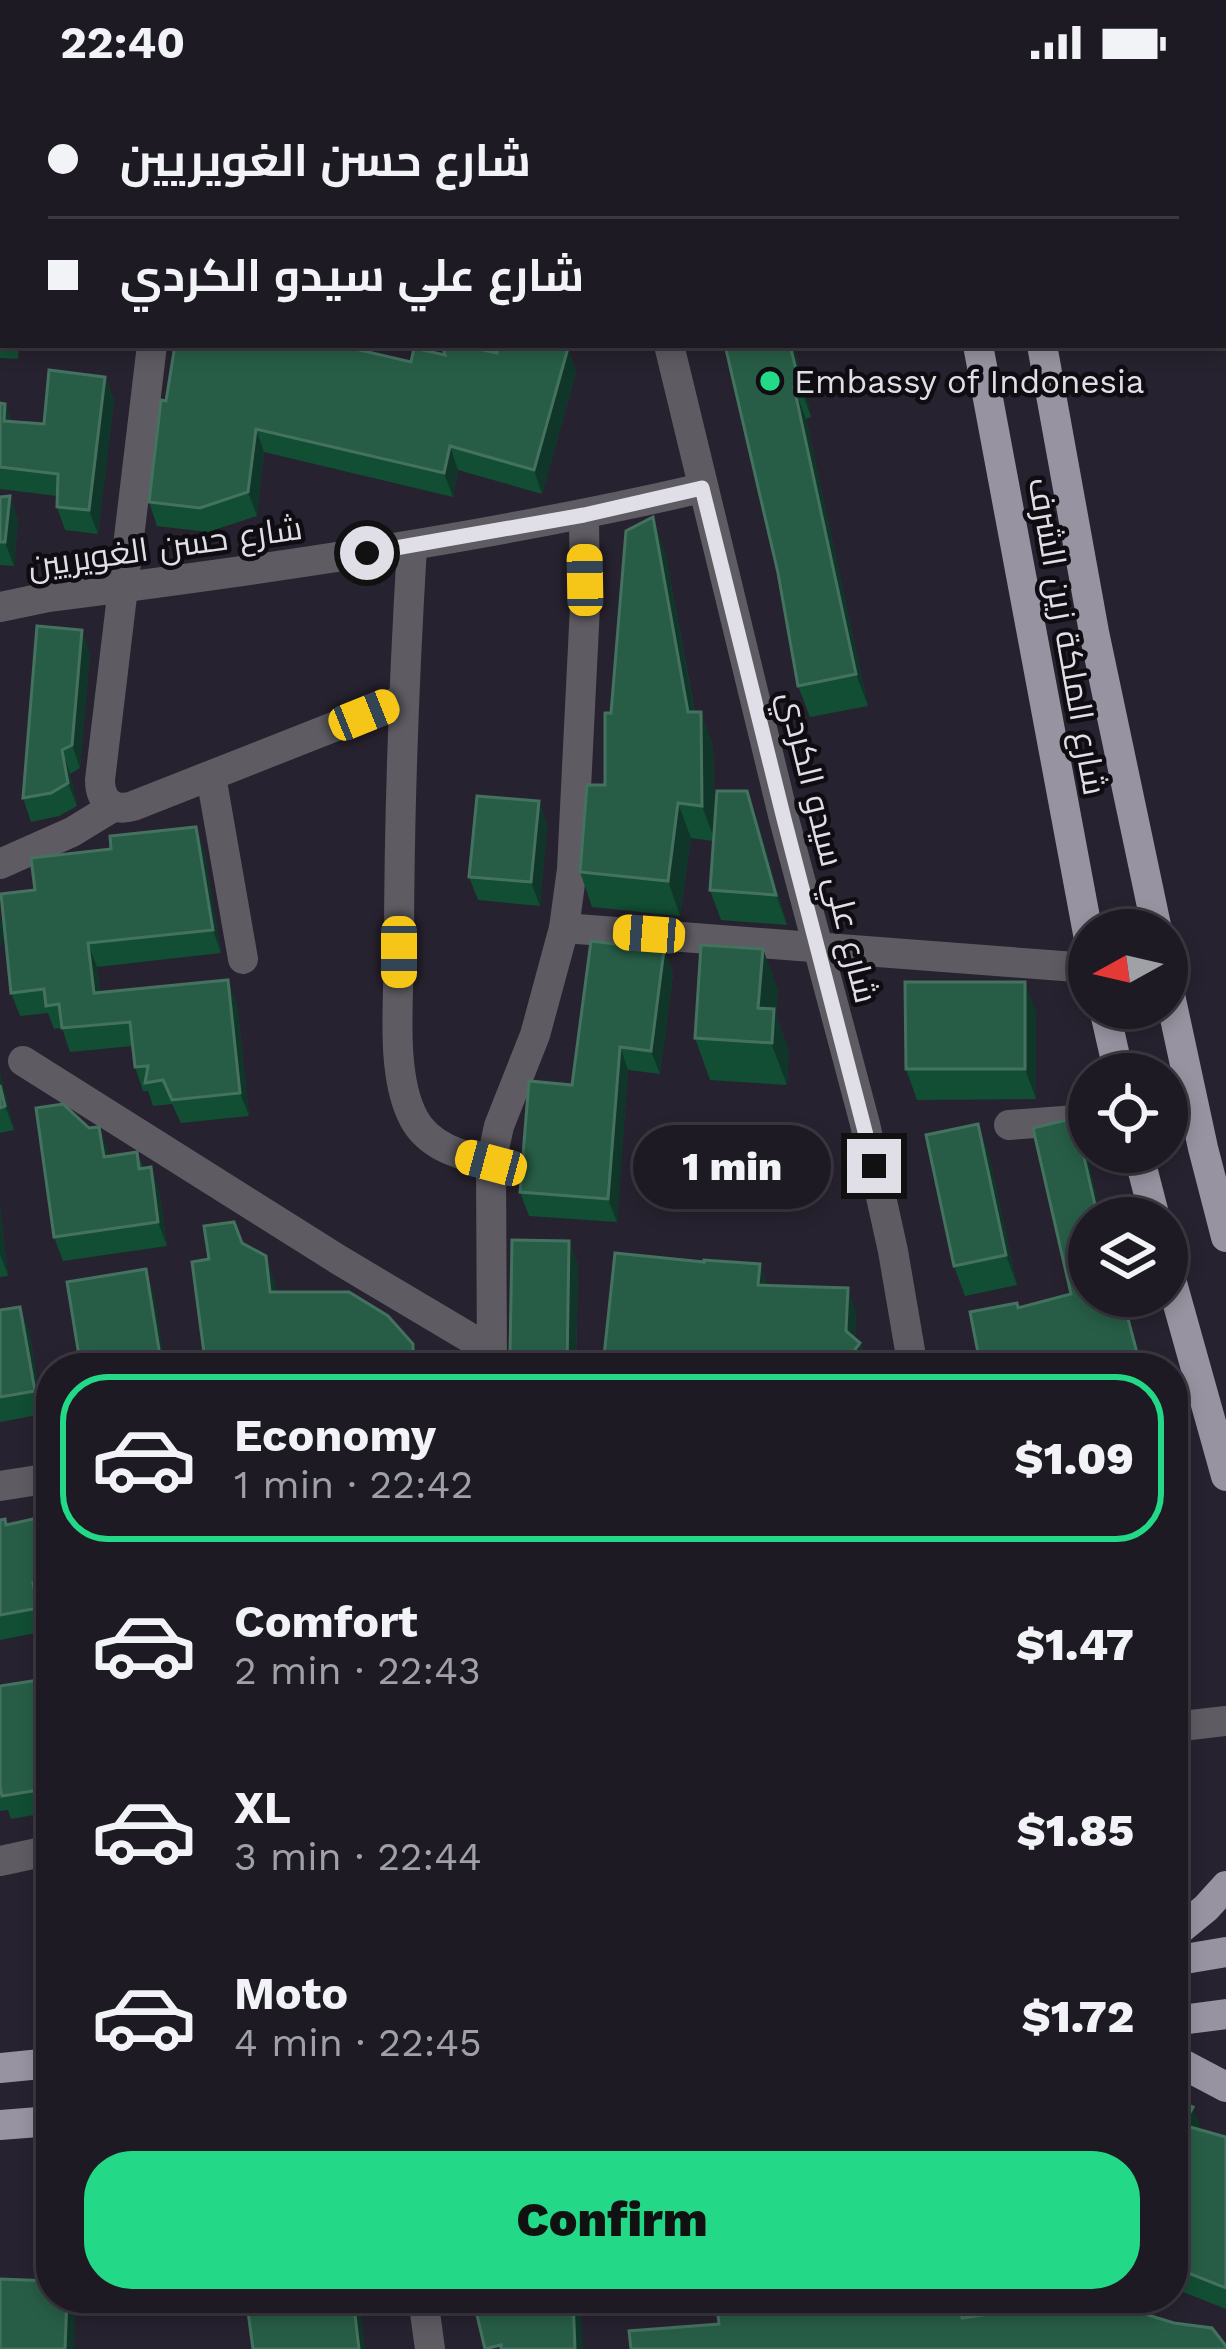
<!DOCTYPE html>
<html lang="en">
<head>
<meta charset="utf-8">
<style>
	body { margin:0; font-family:"Work Sans",Cairo,sans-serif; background:#25232b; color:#f1f3f6; height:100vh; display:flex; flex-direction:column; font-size:45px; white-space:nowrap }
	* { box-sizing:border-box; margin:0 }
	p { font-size:39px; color:#a0a1a6 }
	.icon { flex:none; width:66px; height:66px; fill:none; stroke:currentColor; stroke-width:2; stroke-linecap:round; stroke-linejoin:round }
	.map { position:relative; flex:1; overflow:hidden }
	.drawer { position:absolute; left:36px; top:1269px; width:1152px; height:960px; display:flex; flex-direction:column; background:#1d1a23; border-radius:48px; box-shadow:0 6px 18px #0003,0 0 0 3px #3b3841 }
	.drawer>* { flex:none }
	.hud { position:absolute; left:0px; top:0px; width:1227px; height:264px; box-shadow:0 6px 18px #0003,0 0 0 3px #3b3841; display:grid; align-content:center; height:264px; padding:0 48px; background:#1d1a23 }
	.needle { width:78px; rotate:262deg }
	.fabs { position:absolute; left:1068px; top:825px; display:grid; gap:24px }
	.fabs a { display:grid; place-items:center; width:120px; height:120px; border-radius:50%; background:#1d1a23; box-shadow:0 6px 18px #0003,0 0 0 3px #3b3841; font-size:60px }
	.end { position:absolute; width:54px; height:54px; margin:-27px; border:15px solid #e0dee6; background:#111; box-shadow:0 0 0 6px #111 }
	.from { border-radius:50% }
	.bubble { position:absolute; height:84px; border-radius:42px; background:#1d1a23; box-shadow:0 6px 18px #0003,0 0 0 3px #3b3841; font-size:39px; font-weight:800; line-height:84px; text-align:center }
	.car { position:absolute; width:36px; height:72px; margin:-36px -18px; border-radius:15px; box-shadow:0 0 9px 3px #0007; background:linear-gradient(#f5c518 24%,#345 0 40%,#f5c518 0 76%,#345 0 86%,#f5c518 0) }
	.hud b { display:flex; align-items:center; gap:42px; height:114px; font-size:45px }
	.hud b+b { border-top:3px solid #3b3841 }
	.hud i { width:30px; height:30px; background:#f1f3f6 }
	ul { padding:21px 0 0; list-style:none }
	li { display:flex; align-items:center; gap:36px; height:168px; margin:0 24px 18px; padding:0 24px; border:6px solid transparent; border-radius:48px }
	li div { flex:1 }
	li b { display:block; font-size:45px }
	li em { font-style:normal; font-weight:800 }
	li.selected { border-color:#23d886 }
	li>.icon { width:108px; height:108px; stroke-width:1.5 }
	.primary-button { display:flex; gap:24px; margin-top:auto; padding:24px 48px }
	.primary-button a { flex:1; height:138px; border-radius:48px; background:#23d886; color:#111; font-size:48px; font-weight:800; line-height:138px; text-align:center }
	.status { display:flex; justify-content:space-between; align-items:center; height:84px; padding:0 60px; background:#1d1a23; direction:ltr }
	.status svg { height:33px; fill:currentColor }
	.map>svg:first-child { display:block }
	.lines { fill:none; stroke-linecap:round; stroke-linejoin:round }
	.minor { stroke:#5e5c62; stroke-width:30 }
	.major { stroke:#9793a0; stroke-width:30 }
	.wall { fill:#114e33 }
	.shaded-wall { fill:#103629 }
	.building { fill:#275d46; stroke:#44725f; stroke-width:3 }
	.route { stroke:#e0dee6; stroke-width:15 }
	.poi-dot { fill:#23d886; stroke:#0f0d12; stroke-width:4.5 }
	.labels { text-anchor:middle; stroke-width:9; stroke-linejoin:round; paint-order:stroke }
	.poi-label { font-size:33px; fill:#e0dee6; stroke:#0f0d12; text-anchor:start }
	.street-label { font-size:33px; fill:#e0dee6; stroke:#0f0d12 }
</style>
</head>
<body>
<div class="status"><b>22:40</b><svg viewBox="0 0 49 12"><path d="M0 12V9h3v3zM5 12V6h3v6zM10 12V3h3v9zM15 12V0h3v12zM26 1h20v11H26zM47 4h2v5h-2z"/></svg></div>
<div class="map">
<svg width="1226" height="2265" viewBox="0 0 1226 2265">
	<rect width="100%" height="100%" fill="#27222f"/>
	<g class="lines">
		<g class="minor">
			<path d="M609 0 610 3"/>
			<path d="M0 59H3"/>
			<path d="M152 261 100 696C100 717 113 728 133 722L402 616"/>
			<path d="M669 261 784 735 865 1040 893 1167 913 1284"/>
			<path d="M412 463C404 596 399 730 399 864 399 914 390 991 414 1035 430 1064 462 1071 491 1079"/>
			<path d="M0 523 48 513C268 485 486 454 702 404"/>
			<path d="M211 692 243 875"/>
			<path d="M0 780 72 748 113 723"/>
			<path d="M564 844 1089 884"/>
			<path d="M23 977 339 1176 492 1267"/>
			<path d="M1009 1041 1089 1035"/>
			<path d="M492 1284 491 1079 499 1042 535 951 564 844 572 785 585 522 584 432"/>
			<path d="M0 1402 51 1394"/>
			<path d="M1173 1643 1226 1637"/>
			<path d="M0 1777 51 1766"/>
			<path d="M423 2214 430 2265"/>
		</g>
		<g class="major">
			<path d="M931 0 932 3"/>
			<path d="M993 0V3"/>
			<path d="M978 261 1089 855"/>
			<path d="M1042 261 1094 548 1157 846"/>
			<path d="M1167 897 1203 1064 1226 1153"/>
			<path d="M1104 924 1119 990"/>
			<path d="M1138 1068 1155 1134"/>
			<path d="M1167 1181 1226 1392"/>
			<path d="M1173 1851 1206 1824 1226 1802"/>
			<path d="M1173 1877 1226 1868"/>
			<path d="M1173 1937 1226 1930"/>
			<path d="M1173 1975 1226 2003"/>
			<path d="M0 1984 51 1979"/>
			<path d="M0 2041 51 2037"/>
		</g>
	</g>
	<g class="wall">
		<path d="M0 104H3V261H19L18 275 0 274Z"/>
		<path d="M725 261H794L811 333 806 335 868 622 810 633 798 602 778 489Z"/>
		<path d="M568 264 576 288 542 410 458 386 453 413 264 368 257 432 208 448 157 442 149 418 166 317 445 271Z"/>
		<path d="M105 293 114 316 98 450 65 446 57 423V412L0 405V319L5 320 12 338 44 340Z"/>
		<path d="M10 412 18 436 14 482 0 481V413Z"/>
		<path d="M665 468 695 628H701L713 663 715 735 758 738 787 841 721 836 710 806 713 757 691 754 680 832 592 823 580 788 605 701 611 629Z"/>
		<path d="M90 569 80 684 70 690 77 722 59 732 31 738 23 714Z"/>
		<path d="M539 717 547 741 540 822 478 816 469 793Z"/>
		<path d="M196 743 204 766 221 869 97 883 100 909 237 920 249 1032 181 1039 172 1020 153 1022 148 1007H143L135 983 132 962 70 968 62 944 54 945 48 929 20 932 11 909 5 853 0 863V833L5 846 35 806 111 765Z"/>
		<path d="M763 865 778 907 776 931 789 967 787 1001 710 996 695 954Z"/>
		<path d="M664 866 673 890 660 990 628 986 617 1138 529 1132 520 1108 572 1001Z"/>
		<path d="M1036 928V1015L917 1016 906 985Z"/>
		<path d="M0 989 14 1046 0 1049Z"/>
		<path d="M978 1040 989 1071 1017 1201 965 1212 954 1182Z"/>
		<path d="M99 1043 109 1072 137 1068 143 1084 159 1106 167 1162 63 1177 54 1153 89 1044Z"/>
		<path d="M0 1122 8 1192 0 1193Z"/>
		<path d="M569 1157 578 1181 576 1284H515L510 1269Z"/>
		<path d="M242 1159 274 1196 276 1208 413 1260 421 1284H206L209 1175Z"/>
		<path d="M704 1178 760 1180 767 1201 856 1228 855 1255 860 1259 869 1283 609 1284 604 1272Z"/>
		<path d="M0 1226 29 1246 43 1330 0 1338Z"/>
		<path d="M1173 1396 1182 1428 1188 1614 1173 1615Z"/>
		<path d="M51 1431V1519L42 1522 46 1547 0 1556V1436L7 1441Z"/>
		<path d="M51 1594V1728L11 1735 8 1726 0 1727V1602Z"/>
		<path d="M1173 2016 1202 2046 1226 2053V2225L1173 2204Z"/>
	</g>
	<g class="shaded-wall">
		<path d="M790 261H794L811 333 800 302Z"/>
		<path d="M568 264 576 288 542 410 534 386Z"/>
		<path d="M105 293 114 316 98 450 89 426Z"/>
		<path d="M794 303 806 335 868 622 856 590Z"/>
		<path d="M5 320 14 343 4 337Z"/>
		<path d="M256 345 264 368 257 432 248 408Z"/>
		<path d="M450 362 458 386 453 413 444 389Z"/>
		<path d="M10 412 18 436 14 482 5 458Z"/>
		<path d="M653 433 665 468 701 663 688 628Z"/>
		<path d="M82 546 90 569 80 684 72 661Z"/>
		<path d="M701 628 713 663 715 757 702 722Z"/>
		<path d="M62 666 70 690 77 722 68 699Z"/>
		<path d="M747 707 758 738 787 841 776 811Z"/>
		<path d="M539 717 547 741 540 822 531 798Z"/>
		<path d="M678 719 691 754 680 832 668 797Z"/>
		<path d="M196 743 204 766 221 869 213 846Z"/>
		<path d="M0 833 7 851 0 863Z"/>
		<path d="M88 859 97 883 102 933 94 909Z"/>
		<path d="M763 865 778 907 776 931 789 967 787 1001 758 924Z"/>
		<path d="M664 866 673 890 660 990 651 967Z"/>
		<path d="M228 896 237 920 249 1032 240 1009Z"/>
		<path d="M1025 898 1036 928V1015L1025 985Z"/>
		<path d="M620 963 628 986 617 1138 608 1115Z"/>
		<path d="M0 989 14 1046 5 1022 0 1001Z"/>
		<path d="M1075 1034 1085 1062 1102 1134H1098Z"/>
		<path d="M978 1040 989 1071 1017 1201 1006 1171Z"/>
		<path d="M99 1043 108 1066 112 1096 104 1073Z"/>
		<path d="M151 1083 159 1106 167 1162 158 1138Z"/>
		<path d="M0 1122 8 1192 0 1170Z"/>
		<path d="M569 1157 578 1181 576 1284H567Z"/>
		<path d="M266 1172 274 1196 279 1231 270 1208Z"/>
		<path d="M760 1180 768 1203 758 1201Z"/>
		<path d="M146 1185 154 1209 166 1284H162Z"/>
		<path d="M848 1204 856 1228 855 1266 860 1259 868 1284H850L846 1247Z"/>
		<path d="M1122 1212 1128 1226 1143 1284H1141Z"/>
		<path d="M20 1223 29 1246 43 1330 35 1307Z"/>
		<path d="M413 1260 421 1284H413Z"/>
		<path d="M1173 1396 1182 1428 1188 1614 1178 1586Z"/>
		<path d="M33 1499 42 1522 46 1547 38 1524Z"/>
		<path d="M1193 2023 1202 2048 1183 2041Z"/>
		<path d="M67 2214H73L76 2221 74 2265H65Z"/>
		<path d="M353 2214H355L361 2230 365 2265H359Z"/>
		<path d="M573 2214H580L583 2265H575Z"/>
	</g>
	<g class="building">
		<rect x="668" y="0" width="67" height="3"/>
		<path d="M816 0H872L873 3H816Z"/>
		<rect x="0" y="104" width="3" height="147"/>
		<path d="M175 261H338L411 278 414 264 445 271 442 261H459L497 269 499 261H556L568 264 534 386 450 362 444 389 256 345 248 408 200 424 149 418 161 316 166 317Z"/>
		<path d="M725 261H790L800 302 794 303 856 590 798 602 778 489Z"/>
		<path d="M49 286 105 293 89 426 57 423 58 390 0 383V319L5 320 4 337 44 340Z"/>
		<path d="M10 412 5 458H0V413Z"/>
		<path d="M653 433 688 628H701L702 722 678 719 668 797 580 788 587 701H605V629H611L626 447Z"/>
		<path d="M37 542 82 546 72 661 62 666 68 699 51 709 23 714Z"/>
		<path d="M717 707H747L776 811 710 806Z"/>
		<path d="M477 712 539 717 531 798 469 793Z"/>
		<path d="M196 743 213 846 88 859 94 909 228 896 240 1009 172 1016 163 996 145 999 148 982 135 983 130 938 62 944 59 920 46 922 44 905 11 909 1 810 35 806 31 774 111 765 110 752Z"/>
		<path d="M591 857 664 866 651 967 620 963 608 1115 520 1108 529 997 572 1001Z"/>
		<path d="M701 861 763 865 758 924 774 925 772 959 695 954Z"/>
		<path d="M905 898H1025V985H906Z"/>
		<path d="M0 1001 5 1022 0 1024Z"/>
		<path d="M63 1020 89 1044 99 1043 104 1073 137 1068 139 1085 151 1083 158 1138 54 1153 36 1024Z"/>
		<path d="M1075 1034 1098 1134H1089V1212H1122L1141 1284H981L970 1228 1017 1219 1018 1224 1071 1210 1033 1044Z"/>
		<path d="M978 1040 1006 1171 954 1182 926 1051Z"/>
		<path d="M234 1138 242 1159 266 1172 270 1208H349L388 1232 413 1260V1282L280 1281V1284H206L192 1178 209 1175 204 1142Z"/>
		<path d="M512 1156 569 1157 567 1284H523V1269H510Z"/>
		<path d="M615 1169 704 1178V1176L760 1180 758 1201 848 1204 846 1247 860 1259 851 1271 850 1284H698V1281L604 1272Z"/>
		<path d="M146 1185 162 1284H81L67 1198Z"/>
		<path d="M20 1223 35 1307 0 1313V1226Z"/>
		<path d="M51 1431V1495L33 1499 38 1524 0 1531V1436L5 1435 6 1441Z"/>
		<path d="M1173 1451 1178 1586H1173Z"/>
		<path d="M51 1594V1704L2 1712 0 1703V1602Z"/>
		<path d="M48 1818H51V1852Z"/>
		<path d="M1173 2016 1193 2023 1183 2041 1226 2053V2204L1173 2183Z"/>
		<path d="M0 2195 51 2197V2214H67L65 2265H0Z"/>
		<path d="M296 2214H353L359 2265H253L247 2220Z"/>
		<path d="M473 2214H573L575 2265H501V2261L485 2265Z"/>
		<path d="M832 2214H958L962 2234 997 2229 996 2214H1093L1174 2239 1212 2244 1226 2262V2265H631L629 2247 719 2240 718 2231 811 2222 810 2219Z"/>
	</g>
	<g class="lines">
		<path class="route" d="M367 469 584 431 702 404 784 735 874 1082"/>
	</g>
	<circle class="poi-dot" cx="770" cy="297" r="12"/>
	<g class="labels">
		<g class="poi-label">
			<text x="794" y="309">Embassy of Indonesia</text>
		</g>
		<g class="street-label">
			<text transform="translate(165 462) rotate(-8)" y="12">شارع حسن الغويريين</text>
			<text transform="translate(1068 552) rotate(80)" y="12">شارع الملكة زين الشرف</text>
			<text transform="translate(829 763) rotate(76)" y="12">شارع علي سيدو الكردي</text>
		</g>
	</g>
</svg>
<div class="fabs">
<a><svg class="needle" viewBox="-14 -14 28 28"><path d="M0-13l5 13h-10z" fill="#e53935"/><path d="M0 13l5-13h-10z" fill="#a0a1a6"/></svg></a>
<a><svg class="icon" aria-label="locate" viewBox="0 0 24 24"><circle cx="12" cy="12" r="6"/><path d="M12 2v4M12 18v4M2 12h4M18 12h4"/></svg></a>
<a><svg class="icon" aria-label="layers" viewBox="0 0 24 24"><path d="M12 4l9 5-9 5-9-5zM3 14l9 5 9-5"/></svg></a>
</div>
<i class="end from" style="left:367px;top:469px"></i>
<i class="end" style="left:874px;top:1082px"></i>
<div class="bubble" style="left:633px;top:1041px;width:198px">1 min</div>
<i class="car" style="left:585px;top:496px;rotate:359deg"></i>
<i class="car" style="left:364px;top:631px;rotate:68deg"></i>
<i class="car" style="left:649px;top:850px;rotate:274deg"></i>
<i class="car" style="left:399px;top:868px;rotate:180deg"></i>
<i class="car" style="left:491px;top:1079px;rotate:285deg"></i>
<div class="hud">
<b><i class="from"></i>شارع حسن الغويريين</b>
<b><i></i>شارع علي سيدو الكردي</b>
</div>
<section class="drawer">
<ul>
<li class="selected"><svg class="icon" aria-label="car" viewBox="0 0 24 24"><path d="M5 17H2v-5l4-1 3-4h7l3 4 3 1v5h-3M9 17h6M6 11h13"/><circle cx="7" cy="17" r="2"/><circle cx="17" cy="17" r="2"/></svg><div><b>Economy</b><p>1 min · 22:42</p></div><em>$1.09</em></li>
<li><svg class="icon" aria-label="car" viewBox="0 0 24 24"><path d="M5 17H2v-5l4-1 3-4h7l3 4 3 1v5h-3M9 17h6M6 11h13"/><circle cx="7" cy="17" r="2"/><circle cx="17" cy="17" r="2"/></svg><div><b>Comfort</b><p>2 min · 22:43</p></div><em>$1.47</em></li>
<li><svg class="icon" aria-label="car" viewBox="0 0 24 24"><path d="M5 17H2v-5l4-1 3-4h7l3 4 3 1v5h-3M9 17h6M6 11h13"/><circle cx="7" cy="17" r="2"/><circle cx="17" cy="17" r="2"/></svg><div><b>XL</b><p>3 min · 22:44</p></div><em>$1.85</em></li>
<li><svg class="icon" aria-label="car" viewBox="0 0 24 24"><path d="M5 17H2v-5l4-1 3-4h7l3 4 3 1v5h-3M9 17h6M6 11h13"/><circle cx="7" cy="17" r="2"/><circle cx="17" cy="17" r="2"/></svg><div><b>Moto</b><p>4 min · 22:45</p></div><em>$1.72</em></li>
</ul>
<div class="primary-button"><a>Confirm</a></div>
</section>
</div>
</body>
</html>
